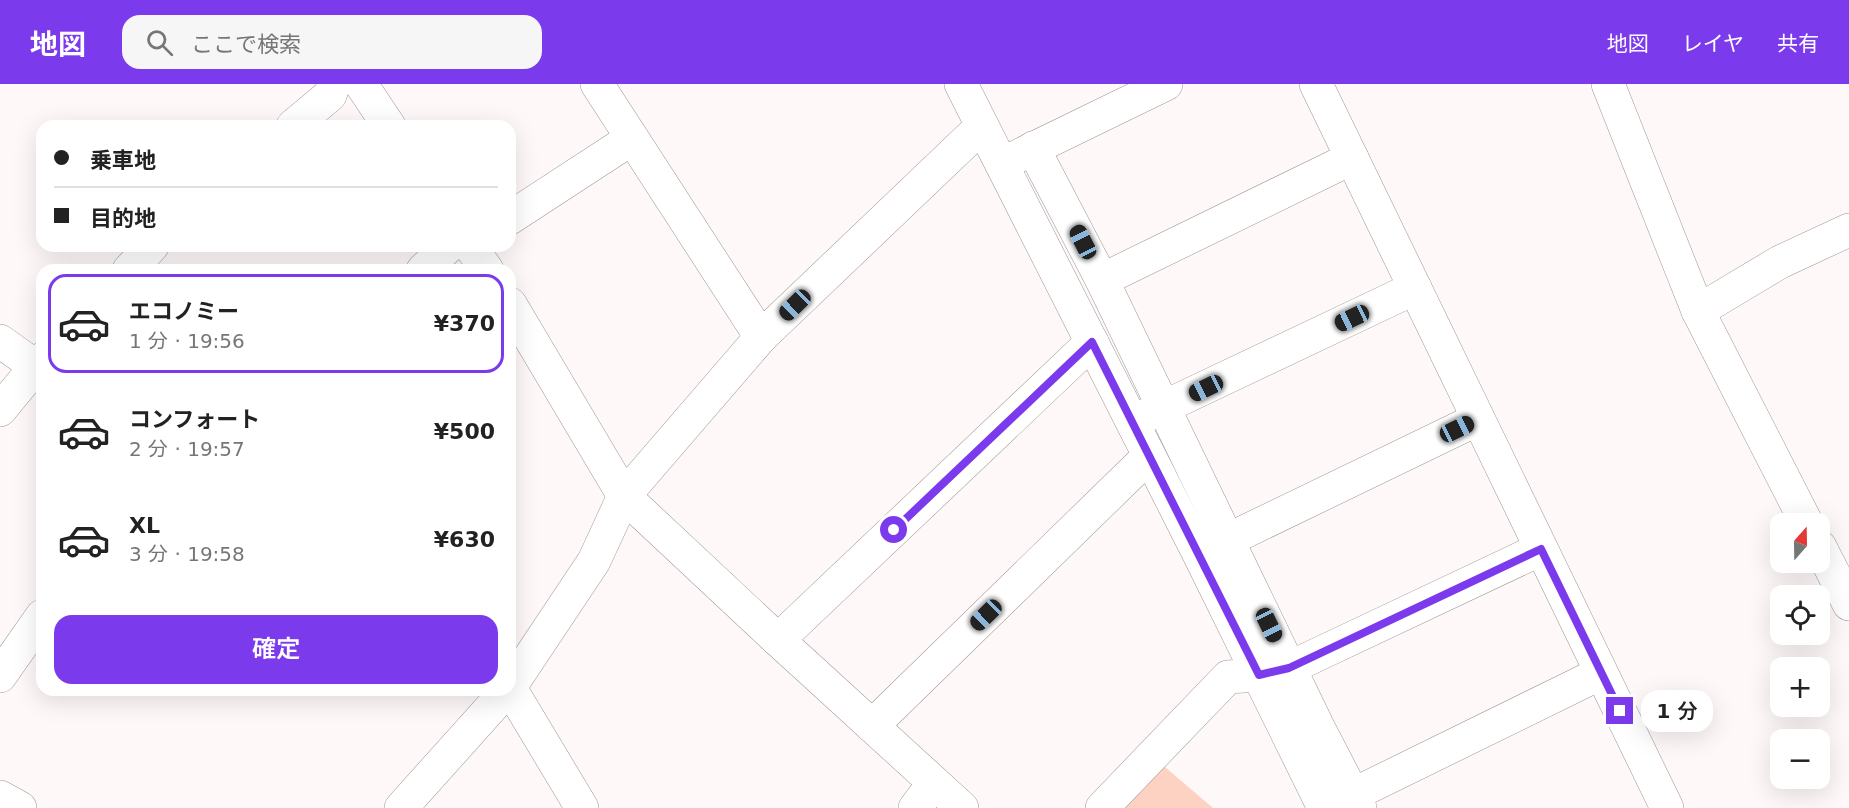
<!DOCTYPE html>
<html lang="ja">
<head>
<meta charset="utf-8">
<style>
	body { margin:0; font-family:"DejaVu Sans","Noto Sans JP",sans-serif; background:#f6f6f6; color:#222; height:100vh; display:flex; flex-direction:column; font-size:22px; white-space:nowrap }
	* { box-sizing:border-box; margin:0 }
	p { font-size:20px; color:#767676 }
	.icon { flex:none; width:33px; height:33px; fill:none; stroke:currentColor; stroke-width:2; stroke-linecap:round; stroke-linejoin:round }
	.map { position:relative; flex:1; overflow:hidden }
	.panel { position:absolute; left:36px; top:180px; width:480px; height:432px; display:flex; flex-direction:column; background:#fff; border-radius:18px; box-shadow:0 6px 24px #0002 }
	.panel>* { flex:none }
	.banner { position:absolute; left:36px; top:36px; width:480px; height:132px; border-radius:18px; box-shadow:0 6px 24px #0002; display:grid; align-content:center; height:132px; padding:0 18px; background:#fff }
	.needle { width:39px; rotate:20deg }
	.controls { position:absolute; left:1770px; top:429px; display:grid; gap:12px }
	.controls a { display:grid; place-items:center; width:60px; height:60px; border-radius:12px; background:#fff; box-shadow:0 6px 24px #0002; font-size:30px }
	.end { position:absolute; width:27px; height:27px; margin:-14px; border:8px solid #7c3aed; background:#fff; box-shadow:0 0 0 3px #fff }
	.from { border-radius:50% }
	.bubble { position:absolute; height:42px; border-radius:18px; background:#fff; box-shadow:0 6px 24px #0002; font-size:20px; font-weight:600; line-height:42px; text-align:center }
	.car { position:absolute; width:18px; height:36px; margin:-18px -9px; border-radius:8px; box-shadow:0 0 4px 2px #0007; background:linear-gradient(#222 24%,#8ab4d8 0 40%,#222 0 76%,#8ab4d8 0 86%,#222 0) }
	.banner b { display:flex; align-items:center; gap:21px; height:57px; font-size:22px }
	.banner b+b { border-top:2px solid #e0e0e0 }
	.banner i { width:15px; height:15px; background:#222 }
	ul { padding:10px 0 0; list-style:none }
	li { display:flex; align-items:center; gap:18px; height:99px; margin:0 12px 9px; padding:0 6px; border:3px solid transparent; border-radius:18px }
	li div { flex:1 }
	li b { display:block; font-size:22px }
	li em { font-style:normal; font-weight:600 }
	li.active { border-color:#7c3aed }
	li>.icon { width:54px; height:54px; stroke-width:1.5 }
	.button { display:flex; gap:12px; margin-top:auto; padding:12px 18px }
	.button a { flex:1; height:69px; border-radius:18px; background:#7c3aed; color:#fff; font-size:24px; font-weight:600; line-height:69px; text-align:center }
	header { display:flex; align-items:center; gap:36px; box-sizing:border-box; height:84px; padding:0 30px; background:#7c3aed; color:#fff }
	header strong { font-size:28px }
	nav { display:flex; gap:33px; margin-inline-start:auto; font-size:21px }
	.search { width:420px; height:54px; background:#f6f6f6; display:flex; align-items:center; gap:15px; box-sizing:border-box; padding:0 21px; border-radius:18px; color:#767676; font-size:22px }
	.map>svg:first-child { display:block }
	.green { fill:#fed2c3 }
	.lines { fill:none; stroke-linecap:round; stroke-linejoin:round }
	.minor-casing { stroke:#a09693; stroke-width:34 }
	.minor { stroke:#fff; stroke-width:33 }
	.route { stroke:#7c3aed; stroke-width:8 }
</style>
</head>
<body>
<header>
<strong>地図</strong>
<div class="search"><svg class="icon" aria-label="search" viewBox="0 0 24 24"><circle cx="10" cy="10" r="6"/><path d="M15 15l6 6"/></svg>ここで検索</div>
<nav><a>地図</a><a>レイヤ</a><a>共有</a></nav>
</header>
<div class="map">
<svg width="1849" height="724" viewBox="0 0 1849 724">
	<rect width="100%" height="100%" fill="#fef9f8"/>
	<path class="green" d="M1152 672 1213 724H1102Z"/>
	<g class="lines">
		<defs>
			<g id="minor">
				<path d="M361 0 389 42"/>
				<path d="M597 0 761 253"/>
				<path d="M961 0 1199 470 1324 724"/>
				<path d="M1316 0 1667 724"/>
				<path d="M1608 0 1698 227 1807 440"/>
				<path d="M293 42 330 11 334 0"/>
				<path d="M1033 64 1102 196 1317 641 1360 724"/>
				<path d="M1014 74 1166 0"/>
				<path d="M510 134 631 55"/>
				<path d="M470 162 487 186"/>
				<path d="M129 186 152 162"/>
				<path d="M423 186 449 162"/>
				<path d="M1102 196 1352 74"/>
				<path d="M510 220 624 412 778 556 962 724"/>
				<path d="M1698 227 1780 178 1849 146"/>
				<path d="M0 257 35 282 42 290"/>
				<path d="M0 326 42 275"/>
				<path d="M1145 332 1415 204"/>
				<path d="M1820 463 1849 520"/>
				<path d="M1207 466 1478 335"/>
				<path d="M778 556 1092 258"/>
				<path d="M0 592 42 532"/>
				<path d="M510 603 594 477 624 412 761 253 982 42"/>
				<path d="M510 604 582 724"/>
				<path d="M872 642 1149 372"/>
				<path d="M0 713 20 724"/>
				<path d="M1334 720 1601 589"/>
				<path d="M401 724 507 606"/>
				<path d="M915 724 934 699"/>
				<path d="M1102 724 1228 593 1259 591 1289 584 1541 465"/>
			</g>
		</defs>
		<use href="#minor" class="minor-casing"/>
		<use href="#minor" class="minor"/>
	</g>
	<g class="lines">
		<path class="route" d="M894 446 1092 258 1259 591 1289 584 1541 465 1620 627"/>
	</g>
</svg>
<div class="controls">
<a><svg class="needle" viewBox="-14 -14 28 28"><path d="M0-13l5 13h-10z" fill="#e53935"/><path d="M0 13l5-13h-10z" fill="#767676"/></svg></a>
<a><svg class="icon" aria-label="locate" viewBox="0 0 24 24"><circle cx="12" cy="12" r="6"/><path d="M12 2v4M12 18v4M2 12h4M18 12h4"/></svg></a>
<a>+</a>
<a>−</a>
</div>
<i class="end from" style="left:894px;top:446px"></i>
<i class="end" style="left:1620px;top:627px"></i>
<div class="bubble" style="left:1641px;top:606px;width:72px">1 分</div>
<i class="car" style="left:1083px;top:158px;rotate:333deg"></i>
<i class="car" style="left:795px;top:221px;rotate:226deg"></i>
<i class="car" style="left:1352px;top:234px;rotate:245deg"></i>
<i class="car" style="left:1206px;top:304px;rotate:244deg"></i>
<i class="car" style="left:1457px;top:345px;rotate:64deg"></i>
<i class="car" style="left:986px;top:531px;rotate:226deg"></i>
<i class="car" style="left:1269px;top:541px;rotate:154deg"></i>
<div class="banner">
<b><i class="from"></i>乗車地</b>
<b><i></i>目的地</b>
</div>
<section class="panel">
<ul>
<li class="active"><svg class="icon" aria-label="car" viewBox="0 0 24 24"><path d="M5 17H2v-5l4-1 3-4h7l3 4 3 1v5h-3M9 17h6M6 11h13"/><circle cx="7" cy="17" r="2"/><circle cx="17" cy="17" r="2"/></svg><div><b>エコノミー</b><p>1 分 · 19:56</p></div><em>¥370</em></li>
<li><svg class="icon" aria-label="car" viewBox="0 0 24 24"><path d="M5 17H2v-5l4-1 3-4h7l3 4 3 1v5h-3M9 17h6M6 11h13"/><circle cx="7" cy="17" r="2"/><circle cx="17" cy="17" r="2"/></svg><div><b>コンフォート</b><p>2 分 · 19:57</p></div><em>¥500</em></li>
<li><svg class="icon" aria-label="car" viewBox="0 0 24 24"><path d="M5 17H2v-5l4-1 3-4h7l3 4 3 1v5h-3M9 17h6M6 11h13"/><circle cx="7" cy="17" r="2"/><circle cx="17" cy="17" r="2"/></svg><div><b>XL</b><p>3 分 · 19:58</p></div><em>¥630</em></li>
</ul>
<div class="button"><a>確定</a></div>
</section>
</div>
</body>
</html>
